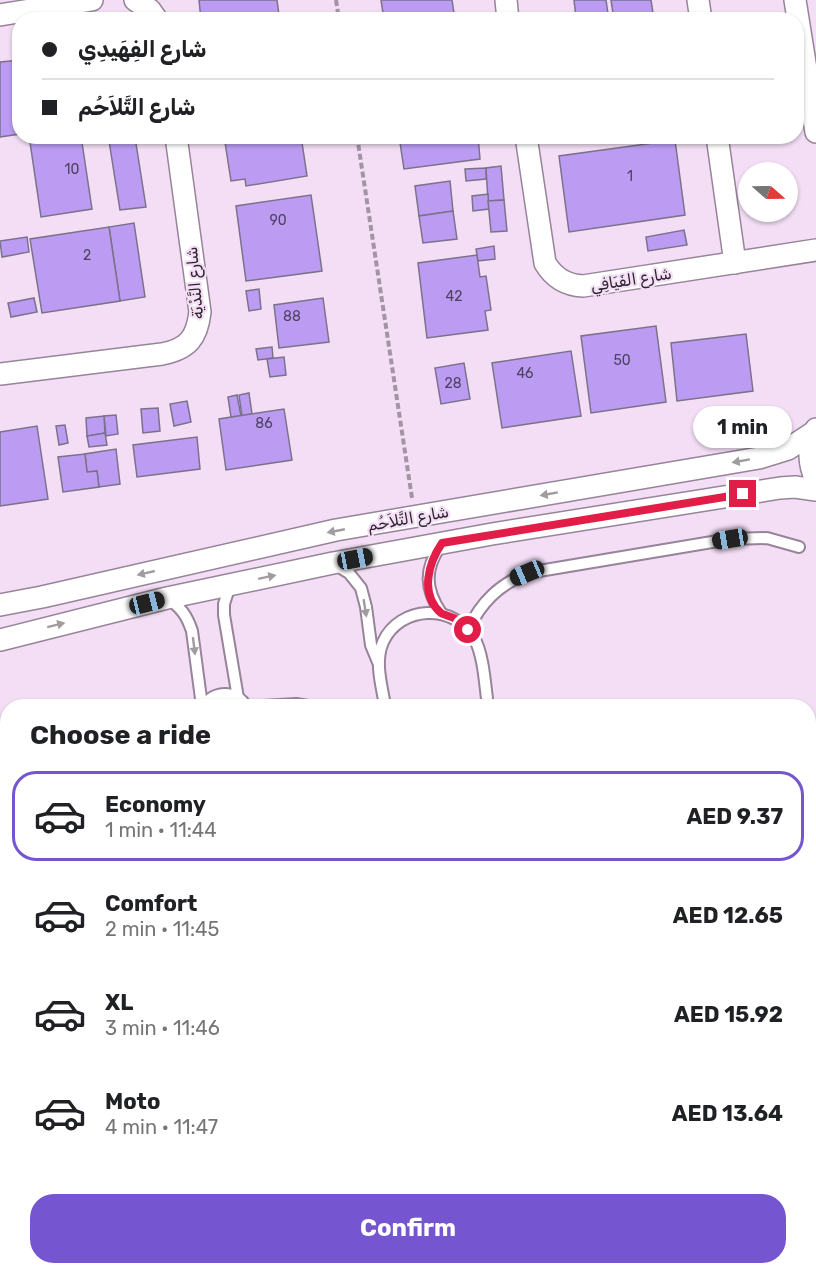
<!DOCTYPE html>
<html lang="en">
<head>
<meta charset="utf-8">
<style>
	body { margin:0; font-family:Rubik,"Noto Sans Arabic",sans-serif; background:#f2f2f2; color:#202124; height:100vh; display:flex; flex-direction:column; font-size:22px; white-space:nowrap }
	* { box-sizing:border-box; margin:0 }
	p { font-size:20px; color:#757577 }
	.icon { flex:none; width:33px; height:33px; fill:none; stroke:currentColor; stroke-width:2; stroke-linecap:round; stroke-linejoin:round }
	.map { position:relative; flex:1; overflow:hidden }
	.drawer { position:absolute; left:0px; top:699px; width:816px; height:576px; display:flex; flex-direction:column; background:#fff; border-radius:24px 24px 0 0; box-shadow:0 2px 4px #0004 }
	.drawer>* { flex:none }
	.hud { position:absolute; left:12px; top:12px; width:792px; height:132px; border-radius:24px; box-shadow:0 2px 4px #0004; display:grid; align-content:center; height:132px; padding:0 30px; background:#fff }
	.needle { width:39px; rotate:110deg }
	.fabs { position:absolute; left:738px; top:162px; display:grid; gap:12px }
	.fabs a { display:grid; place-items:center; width:60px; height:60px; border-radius:50%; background:#fff; box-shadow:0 2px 4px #0004; font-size:30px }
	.end { position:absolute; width:27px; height:27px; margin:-14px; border:8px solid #e11d48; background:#fff; box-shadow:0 0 0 3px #fff }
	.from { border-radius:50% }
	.bubble { position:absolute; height:42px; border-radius:21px; background:#fff; box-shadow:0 2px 4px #0004; font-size:20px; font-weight:700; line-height:42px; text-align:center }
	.car { position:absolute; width:18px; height:36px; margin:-18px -9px; border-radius:8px; box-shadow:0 0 4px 2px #0007; background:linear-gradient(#222 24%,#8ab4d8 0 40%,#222 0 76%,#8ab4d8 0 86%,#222 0) }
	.hud b { display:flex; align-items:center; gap:21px; height:57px; font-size:22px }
	.hud b+b { border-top:2px solid #e0e0e0 }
	.hud i { width:15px; height:15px; background:#202124 }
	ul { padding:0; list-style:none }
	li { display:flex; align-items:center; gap:18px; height:90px; margin:0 12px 9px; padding:0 18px; border:3px solid transparent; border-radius:24px }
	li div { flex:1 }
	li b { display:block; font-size:22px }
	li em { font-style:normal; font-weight:700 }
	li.selected { border-color:#7656d0 }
	li>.icon { width:54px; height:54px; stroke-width:1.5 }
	h2 { padding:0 30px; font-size:27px; line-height:72px }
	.action { display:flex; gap:12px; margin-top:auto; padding:12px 30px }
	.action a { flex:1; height:69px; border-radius:24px; background:#7656d0; color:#fff; font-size:24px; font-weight:700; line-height:69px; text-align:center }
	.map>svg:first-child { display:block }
	.building { fill:#bc9cf2; stroke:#7a728a; stroke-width:1.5 }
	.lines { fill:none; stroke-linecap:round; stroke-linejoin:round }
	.service-casing { stroke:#978499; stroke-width:14 }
	.minor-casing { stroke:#978499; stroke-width:24 }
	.path { stroke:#a393a4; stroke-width:4; stroke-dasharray:6 3; stroke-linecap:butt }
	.service { stroke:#fff; stroke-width:10 }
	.minor { stroke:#fff; stroke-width:21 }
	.oneway { fill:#a09ca0 }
	.route { stroke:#e11d48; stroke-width:8 }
	.labels { text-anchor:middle; stroke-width:4.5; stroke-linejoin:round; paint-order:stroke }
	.number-label { font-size:14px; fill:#4f425e }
	.street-label { font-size:16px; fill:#2b242c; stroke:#f3def5 }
</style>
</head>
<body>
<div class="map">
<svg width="816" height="1275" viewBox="0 0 816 1275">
	<rect width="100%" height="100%" fill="#f3def5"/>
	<g class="building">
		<path d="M199 0H277L279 15 247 20H201Z"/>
		<path d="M381 0H452L455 20H384Z"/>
		<path d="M574 0H606L608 14 576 18Z"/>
		<path d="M611 0H651L654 20H614Z"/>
		<path d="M20 60V134L0 137V62Z"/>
		<path d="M62 136H81L92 209 41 217 30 142Z"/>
		<path d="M224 136H301L307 176 246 186 245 179 231 181Z"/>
		<path d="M399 136H478L480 159 404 169Z"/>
		<path d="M135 137 146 207 120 210 109 141Z"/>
		<path d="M675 140 685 215 569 232 559 156Z"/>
		<path d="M501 166 504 200 488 201 486 168Z"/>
		<path d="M486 168V179L466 181 465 169Z"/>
		<path d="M450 181 453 211 419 216 415 186Z"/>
		<path d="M488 194 489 209 473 211 472 196Z"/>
		<path d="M311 195 322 271 246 281 236 206Z"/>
		<path d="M504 200 507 231 491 232 488 201Z"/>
		<path d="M453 211 457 239 423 243 419 216Z"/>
		<path d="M134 223 145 297 120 301 109 227Z"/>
		<path d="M109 227 120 301 42 313 30 239Z"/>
		<path d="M684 230 687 245 648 251 646 237Z"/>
		<path d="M27 237 29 252 2 257 0 241Z"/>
		<path d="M494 246 495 259 478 261 476 249Z"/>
		<path d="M477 255 480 277 486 276 491 310 485 311 488 330 427 338 418 263Z"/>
		<path d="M259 289 261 309 249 311 246 291Z"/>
		<path d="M34 298 37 312 11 317 8 303Z"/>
		<path d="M323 298 329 342 279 348 274 305Z"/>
		<path d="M656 326 666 402 591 413 581 336Z"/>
		<path d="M746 334 753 391 677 401 671 343Z"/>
		<path d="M272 347 273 358 258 360 256 349Z"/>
		<path d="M571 351 581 416 502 428 492 363Z"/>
		<path d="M284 357 286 375 270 377 267 359Z"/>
		<path d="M464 363 470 399 441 404 435 368Z"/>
		<path d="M249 393 252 414 242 416 239 395Z"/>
		<path d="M237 395 241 416 231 417 228 397Z"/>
		<path d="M187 401 191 422 174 426 170 404Z"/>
		<path d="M158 408 160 431 143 433 141 409Z"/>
		<path d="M284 409 292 460 226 470 219 419Z"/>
		<path d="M116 415 118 434 106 436 104 416Z"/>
		<path d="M104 416 105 433 87 436 86 418Z"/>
		<path d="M65 425 68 443 59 445 56 426Z"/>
		<path d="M37 426 48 499 0 506V432Z"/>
		<path d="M105 433 107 445 89 447 87 436Z"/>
		<path d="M197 437 200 469 137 477 133 445Z"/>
		<path d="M116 449 120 484 99 487 97 471 87 472 85 454Z"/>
		<path d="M85 454 87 472 97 471 99 487 63 492 58 457Z"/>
		<rect x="808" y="938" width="8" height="91"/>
		<path d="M816 1049V1120L808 1121V1050Z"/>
		<path d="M816 1129V1189H809L808 1130Z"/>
		<path d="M365 1268H397L398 1273 366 1275Z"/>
		<path d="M816 1268V1275H795V1271Z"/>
	</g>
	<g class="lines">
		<defs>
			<g id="service">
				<path d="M441 545C424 569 425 589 441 613"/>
				<path d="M336 565 349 573 361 588 366 607 371 645 378 662"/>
				<path d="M230 585 224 604V615L238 698"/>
				<path d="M167 598C181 607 187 616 192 631L202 706"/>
				<path d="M468 630C481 602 499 585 527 573L730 539 767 538 799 547"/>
				<path d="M204 706C214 690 236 690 246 706"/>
				<path d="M263 706 296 704 308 706"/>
				<path d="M385 706C382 686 374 662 383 642 400 605 454 603 474 638 484 655 485 687 488 706"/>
				<path d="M0 1019 8 1018"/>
				<path d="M116 1268 117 1275"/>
				<path d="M285 1275 325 1268"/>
			</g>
			<g id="minor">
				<path d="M135 0 150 10 157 20"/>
				<path d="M506 0 508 20"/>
				<path d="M698 0 701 20"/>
				<path d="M795 0 816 132"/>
				<path d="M0 15 92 0"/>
				<path d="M526 136 545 263C554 278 566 285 583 286L816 250"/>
				<path d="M717 136 735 263"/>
				<path d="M0 374 162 354C188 349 197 338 200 312L176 136"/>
				<path d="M816 429C808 446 808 463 816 480"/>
				<path d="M0 605 42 597 336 530 759 458 788 449 814 432"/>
				<path d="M0 640 167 598 333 563 492 534 780 488 795 487 816 490"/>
				<path d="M808 914 816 913"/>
				<path d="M0 1090 8 1146"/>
				<path d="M0 1191 8 1190"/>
				<path d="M808 1245 816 1244"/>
				<path d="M27 1268 29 1275"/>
				<path d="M587 1268 588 1275"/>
				<path d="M611 1275 657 1268"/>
			</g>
		</defs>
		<use href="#service" class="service-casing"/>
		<use href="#minor" class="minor-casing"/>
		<g class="path">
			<path d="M336 0 339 20"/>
			<path d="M357 136 412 498"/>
			<path d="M191 1268 192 1275"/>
		</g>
		<use href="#service" class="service"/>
		<use href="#minor" class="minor"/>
	</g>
	<defs><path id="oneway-solid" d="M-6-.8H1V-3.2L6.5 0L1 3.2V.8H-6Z" transform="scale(1.5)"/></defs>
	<g class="oneway">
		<use href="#oneway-solid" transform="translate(741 461) rotate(170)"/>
		<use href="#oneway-solid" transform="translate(549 494) rotate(170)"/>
		<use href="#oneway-solid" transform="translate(336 531) rotate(169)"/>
		<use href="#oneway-solid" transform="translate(146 573) rotate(167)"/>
		<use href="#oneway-solid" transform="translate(267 577) rotate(-12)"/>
		<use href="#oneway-solid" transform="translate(365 608) rotate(81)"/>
		<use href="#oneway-solid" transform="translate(56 625) rotate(-14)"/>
		<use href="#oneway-solid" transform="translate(194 646) rotate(83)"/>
	</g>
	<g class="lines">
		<path class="route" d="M468 630C464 626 459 621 454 618 450 616 444 615 441 613 419 594 429 562 442 543L743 494"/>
	</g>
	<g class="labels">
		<g class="number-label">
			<text x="72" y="174">10</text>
			<text x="630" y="181">1</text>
			<text x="278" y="225">90</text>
			<text x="87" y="260">2</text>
			<text x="454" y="301">42</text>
			<text x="292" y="321">88</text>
			<text x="622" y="365">50</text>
			<text x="525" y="378">46</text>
			<text x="453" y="388">28</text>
			<text x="264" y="428">86</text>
		</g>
		<g class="street-label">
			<text transform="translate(631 279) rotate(-9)" y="6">شارع الفَيَافِي</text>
			<text transform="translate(194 283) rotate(-95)" y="6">شارع النَّدْيَة</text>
			<text transform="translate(408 518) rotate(-10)" y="6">شارع التَّلاَحُم</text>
		</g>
	</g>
</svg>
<div class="fabs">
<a><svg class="needle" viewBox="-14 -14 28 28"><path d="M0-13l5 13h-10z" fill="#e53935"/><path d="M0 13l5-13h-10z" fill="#757577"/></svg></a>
</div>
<i class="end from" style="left:468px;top:630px"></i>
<i class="end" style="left:743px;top:494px"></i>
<div class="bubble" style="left:693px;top:406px;width:99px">1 min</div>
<i class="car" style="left:730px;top:539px;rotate:261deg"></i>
<i class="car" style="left:355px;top:559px;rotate:79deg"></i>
<i class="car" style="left:527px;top:573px;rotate:247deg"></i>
<i class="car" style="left:147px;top:603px;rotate:76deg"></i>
<div class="hud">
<b><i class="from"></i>شارع الفِهَيدِي</b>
<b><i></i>شارع التَّلاَحُم</b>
</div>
<section class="drawer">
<h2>Choose a ride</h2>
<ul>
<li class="selected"><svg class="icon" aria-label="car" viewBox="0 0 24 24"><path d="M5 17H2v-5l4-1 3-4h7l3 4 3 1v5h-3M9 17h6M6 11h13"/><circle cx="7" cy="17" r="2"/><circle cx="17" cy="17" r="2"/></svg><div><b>Economy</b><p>1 min · 11:44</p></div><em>AED 9.37</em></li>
<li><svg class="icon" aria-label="car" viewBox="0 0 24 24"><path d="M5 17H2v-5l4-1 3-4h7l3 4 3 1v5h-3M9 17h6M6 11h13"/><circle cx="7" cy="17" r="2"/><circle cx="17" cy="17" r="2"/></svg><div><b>Comfort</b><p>2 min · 11:45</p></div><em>AED 12.65</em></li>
<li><svg class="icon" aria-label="car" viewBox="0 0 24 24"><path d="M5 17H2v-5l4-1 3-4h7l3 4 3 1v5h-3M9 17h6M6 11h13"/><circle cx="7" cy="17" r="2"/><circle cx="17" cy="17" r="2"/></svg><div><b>XL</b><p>3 min · 11:46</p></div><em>AED 15.92</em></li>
<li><svg class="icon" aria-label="car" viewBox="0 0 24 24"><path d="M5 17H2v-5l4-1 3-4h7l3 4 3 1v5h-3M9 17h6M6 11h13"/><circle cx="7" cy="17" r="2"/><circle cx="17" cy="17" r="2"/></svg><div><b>Moto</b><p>4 min · 11:47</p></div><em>AED 13.64</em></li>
</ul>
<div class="action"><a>Confirm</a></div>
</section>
</div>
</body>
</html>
